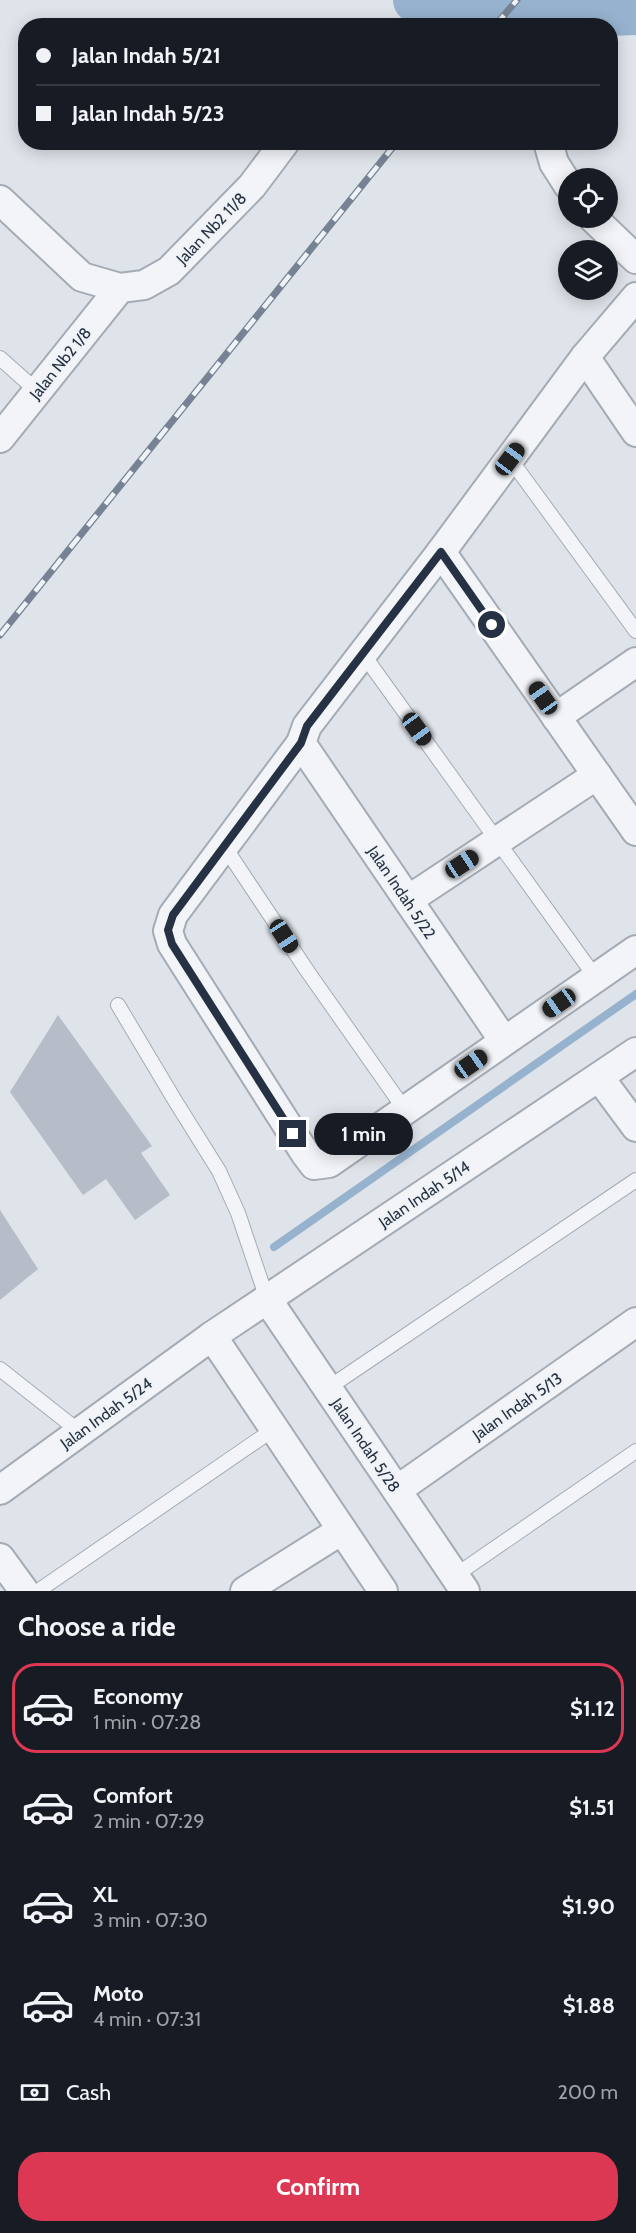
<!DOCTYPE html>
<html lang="en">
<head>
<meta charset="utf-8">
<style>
	body { margin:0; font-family:Cabin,sans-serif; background:#20242c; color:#f1f3f6; height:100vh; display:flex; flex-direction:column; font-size:22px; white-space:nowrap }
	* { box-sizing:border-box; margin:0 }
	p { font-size:20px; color:#9ea1a6 }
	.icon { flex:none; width:33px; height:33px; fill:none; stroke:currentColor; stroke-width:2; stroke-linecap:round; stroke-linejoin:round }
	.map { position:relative; height:1591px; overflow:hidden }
	.panel { display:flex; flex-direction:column; background:#171b24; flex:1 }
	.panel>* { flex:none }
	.guide { position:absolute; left:18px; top:18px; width:600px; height:132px; border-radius:24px; box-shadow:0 3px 15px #0003; display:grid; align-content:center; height:132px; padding:0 18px; background:#171b24 }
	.tools { position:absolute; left:558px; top:168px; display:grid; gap:12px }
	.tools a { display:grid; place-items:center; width:60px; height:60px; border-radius:50%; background:#171b24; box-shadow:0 3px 15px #0003; font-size:30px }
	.end { position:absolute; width:27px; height:27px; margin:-14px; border:8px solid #263143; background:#fff; box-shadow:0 0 0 3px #fff }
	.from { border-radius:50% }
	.bubble { position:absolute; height:42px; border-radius:21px; background:#171b24; box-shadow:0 3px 15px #0003; font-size:20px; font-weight:800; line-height:42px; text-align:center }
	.car { position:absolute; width:18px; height:36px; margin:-18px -9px; border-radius:8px; box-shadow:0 0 4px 2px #0007; background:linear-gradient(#222 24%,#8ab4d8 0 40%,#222 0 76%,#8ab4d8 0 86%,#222 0) }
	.guide b { display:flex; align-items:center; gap:21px; height:57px; font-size:22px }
	.guide b+b { border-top:2px solid #363941 }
	.guide i { width:15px; height:15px; background:#f1f3f6 }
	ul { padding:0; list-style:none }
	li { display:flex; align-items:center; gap:18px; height:90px; margin:0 12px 9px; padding:0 6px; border:3px solid transparent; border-radius:24px }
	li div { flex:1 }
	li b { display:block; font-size:22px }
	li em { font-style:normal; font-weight:800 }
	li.on { border-color:#dc3753 }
	li>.icon { width:54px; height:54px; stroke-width:1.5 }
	h2 { padding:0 18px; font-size:27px; line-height:72px }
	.pay { display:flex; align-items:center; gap:15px; height:66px; padding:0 18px; font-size:22px }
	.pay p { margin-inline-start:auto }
	.cta { display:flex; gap:12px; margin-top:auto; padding:12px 18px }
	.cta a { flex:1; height:69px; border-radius:24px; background:#dc3753; color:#fff; font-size:24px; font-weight:800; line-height:69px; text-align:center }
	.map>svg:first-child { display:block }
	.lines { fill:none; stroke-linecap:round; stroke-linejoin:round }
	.stream { stroke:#96b2ce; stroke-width:8 }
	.river { stroke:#96b2ce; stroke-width:46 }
	.building { fill:#b6bdc8 }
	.service-casing { stroke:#a4abb5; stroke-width:16 }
	.minor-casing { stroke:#a4abb5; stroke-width:32 }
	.service { stroke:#f2f4f8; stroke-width:14 }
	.minor { stroke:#f2f4f8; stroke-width:28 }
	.rail-casing { stroke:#778395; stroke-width:7 }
	.rail { stroke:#eff3f7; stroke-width:4.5; stroke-dasharray:14; stroke-linecap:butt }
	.route { stroke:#263143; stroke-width:8 }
	.labels { text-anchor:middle; stroke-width:4.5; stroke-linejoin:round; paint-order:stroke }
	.street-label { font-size:16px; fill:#263143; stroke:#eff3f7 }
</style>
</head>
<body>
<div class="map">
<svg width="636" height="1591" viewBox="0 0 636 1591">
	<rect width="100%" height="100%" fill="#dfe4ea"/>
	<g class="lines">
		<path class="stream" d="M274 1247 636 994"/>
		<path class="river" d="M416 0 439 13 555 15 636 12"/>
	</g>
	<g class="building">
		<path d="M58 1015 152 1146 141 1153 170 1195 135 1220 106 1179 83 1195 10 1092Z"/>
		<path d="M0 1210 38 1269 0 1300Z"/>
	</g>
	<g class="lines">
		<defs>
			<g id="service">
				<path d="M0 358 37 391"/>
				<path d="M510 459 636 631"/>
				<path d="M363 654 596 978"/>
				<path d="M224 846 308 972 405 1110"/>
				<path d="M118 1005 174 1099 219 1171 238 1213 267 1299"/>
				<path d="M0 1369 80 1432"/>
				<path d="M328 1388 636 1180"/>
				<path d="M453 1577 636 1451"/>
				<path d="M38 1591 274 1429"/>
			</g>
			<g id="minor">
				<path d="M548 142 554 163 568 185"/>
				<path d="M0 200 82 277 120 288 144 285 169 271 252 186 285 142"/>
				<path d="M593 218 636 259"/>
				<path d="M636 297 585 357 441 552 307 726 301 743 173 915 168 931 172 944 305 1153 314 1165 329 1163 636 950"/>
				<path d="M585 357 636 432"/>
				<path d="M0 438 120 288"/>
				<path d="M441 552 636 831"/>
				<path d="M556 717 636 662"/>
				<path d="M301 743 504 1041"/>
				<path d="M408 900 597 775"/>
				<path d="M599 1077 636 1127"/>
				<path d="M267 1299 465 1591"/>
				<path d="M212 1336 383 1591"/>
				<path d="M0 1490 212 1336 636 1052"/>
				<path d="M397 1490 636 1322"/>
				<path d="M0 1558 24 1591"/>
				<path d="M245 1591 342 1530"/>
			</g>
		</defs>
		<use href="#service" class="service-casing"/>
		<use href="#minor" class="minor-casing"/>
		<use href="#service" class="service"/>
		<use href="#minor" class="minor"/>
		<defs>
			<g id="rail">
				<path d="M495 26 517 0"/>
				<path d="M0 635 397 142"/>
			</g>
		</defs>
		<use href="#rail" class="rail-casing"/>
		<use href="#rail" class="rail"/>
	</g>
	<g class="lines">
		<path class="route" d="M293 1134 172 944 168 930 173 915 301 743 307 726 441 552 492 625"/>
	</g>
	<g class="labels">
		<g class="street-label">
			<text transform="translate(211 228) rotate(-46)" y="6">Jalan Nb2 11/8</text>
			<text transform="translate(60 363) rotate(-51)" y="6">Jalan Nb2 1/8</text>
			<text transform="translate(402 892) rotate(56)" y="6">Jalan Indah 5/22</text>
			<text transform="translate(424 1194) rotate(-34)" y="6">Jalan Indah 5/14</text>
			<text transform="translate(517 1406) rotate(-35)" y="6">Jalan Indah 5/13</text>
			<text transform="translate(106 1413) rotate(-36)" y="6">Jalan Indah 5/24</text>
			<text transform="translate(366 1445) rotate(56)" y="6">Jalan Indah 5/28</text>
		</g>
	</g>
</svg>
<div class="tools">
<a><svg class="icon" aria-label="locate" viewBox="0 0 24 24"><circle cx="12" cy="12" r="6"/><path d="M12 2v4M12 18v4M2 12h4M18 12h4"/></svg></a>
<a><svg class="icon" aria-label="layers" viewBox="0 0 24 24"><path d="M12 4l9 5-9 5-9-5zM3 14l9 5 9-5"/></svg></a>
</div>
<i class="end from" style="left:492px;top:625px"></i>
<i class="end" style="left:293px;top:1134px"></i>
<div class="bubble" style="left:314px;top:1113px;width:99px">1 min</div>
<i class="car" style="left:510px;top:459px;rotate:37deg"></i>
<i class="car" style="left:543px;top:698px;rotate:325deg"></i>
<i class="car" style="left:417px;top:729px;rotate:144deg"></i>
<i class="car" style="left:462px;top:864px;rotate:57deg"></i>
<i class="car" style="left:284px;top:936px;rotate:147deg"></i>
<i class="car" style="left:559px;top:1003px;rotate:235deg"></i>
<i class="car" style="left:471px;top:1064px;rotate:55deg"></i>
<div class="guide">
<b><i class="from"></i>Jalan Indah 5/21</b>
<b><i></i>Jalan Indah 5/23</b>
</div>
</div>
<section class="panel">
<h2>Choose a ride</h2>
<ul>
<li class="on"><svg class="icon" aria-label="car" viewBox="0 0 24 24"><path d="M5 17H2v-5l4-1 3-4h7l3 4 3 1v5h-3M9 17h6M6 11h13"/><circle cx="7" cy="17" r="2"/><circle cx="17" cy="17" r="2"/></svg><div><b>Economy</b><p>1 min · 07:28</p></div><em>$1.12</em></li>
<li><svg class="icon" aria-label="car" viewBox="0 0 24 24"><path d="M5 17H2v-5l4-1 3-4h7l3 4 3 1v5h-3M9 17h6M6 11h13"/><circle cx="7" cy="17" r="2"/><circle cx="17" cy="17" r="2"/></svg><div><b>Comfort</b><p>2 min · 07:29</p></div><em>$1.51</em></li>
<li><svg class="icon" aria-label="car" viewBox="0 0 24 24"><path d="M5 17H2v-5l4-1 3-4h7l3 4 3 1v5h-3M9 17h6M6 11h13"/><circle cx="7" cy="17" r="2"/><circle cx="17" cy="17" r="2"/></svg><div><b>XL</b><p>3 min · 07:30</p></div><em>$1.90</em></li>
<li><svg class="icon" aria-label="car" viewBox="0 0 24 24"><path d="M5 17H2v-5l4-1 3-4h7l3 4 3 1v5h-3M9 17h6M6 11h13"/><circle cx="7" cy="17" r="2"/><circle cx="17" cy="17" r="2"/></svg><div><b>Moto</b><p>4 min · 07:31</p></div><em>$1.88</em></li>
</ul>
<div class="pay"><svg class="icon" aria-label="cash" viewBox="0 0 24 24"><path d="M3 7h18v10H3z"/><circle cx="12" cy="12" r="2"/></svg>Cash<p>200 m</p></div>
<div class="cta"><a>Confirm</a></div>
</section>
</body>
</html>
